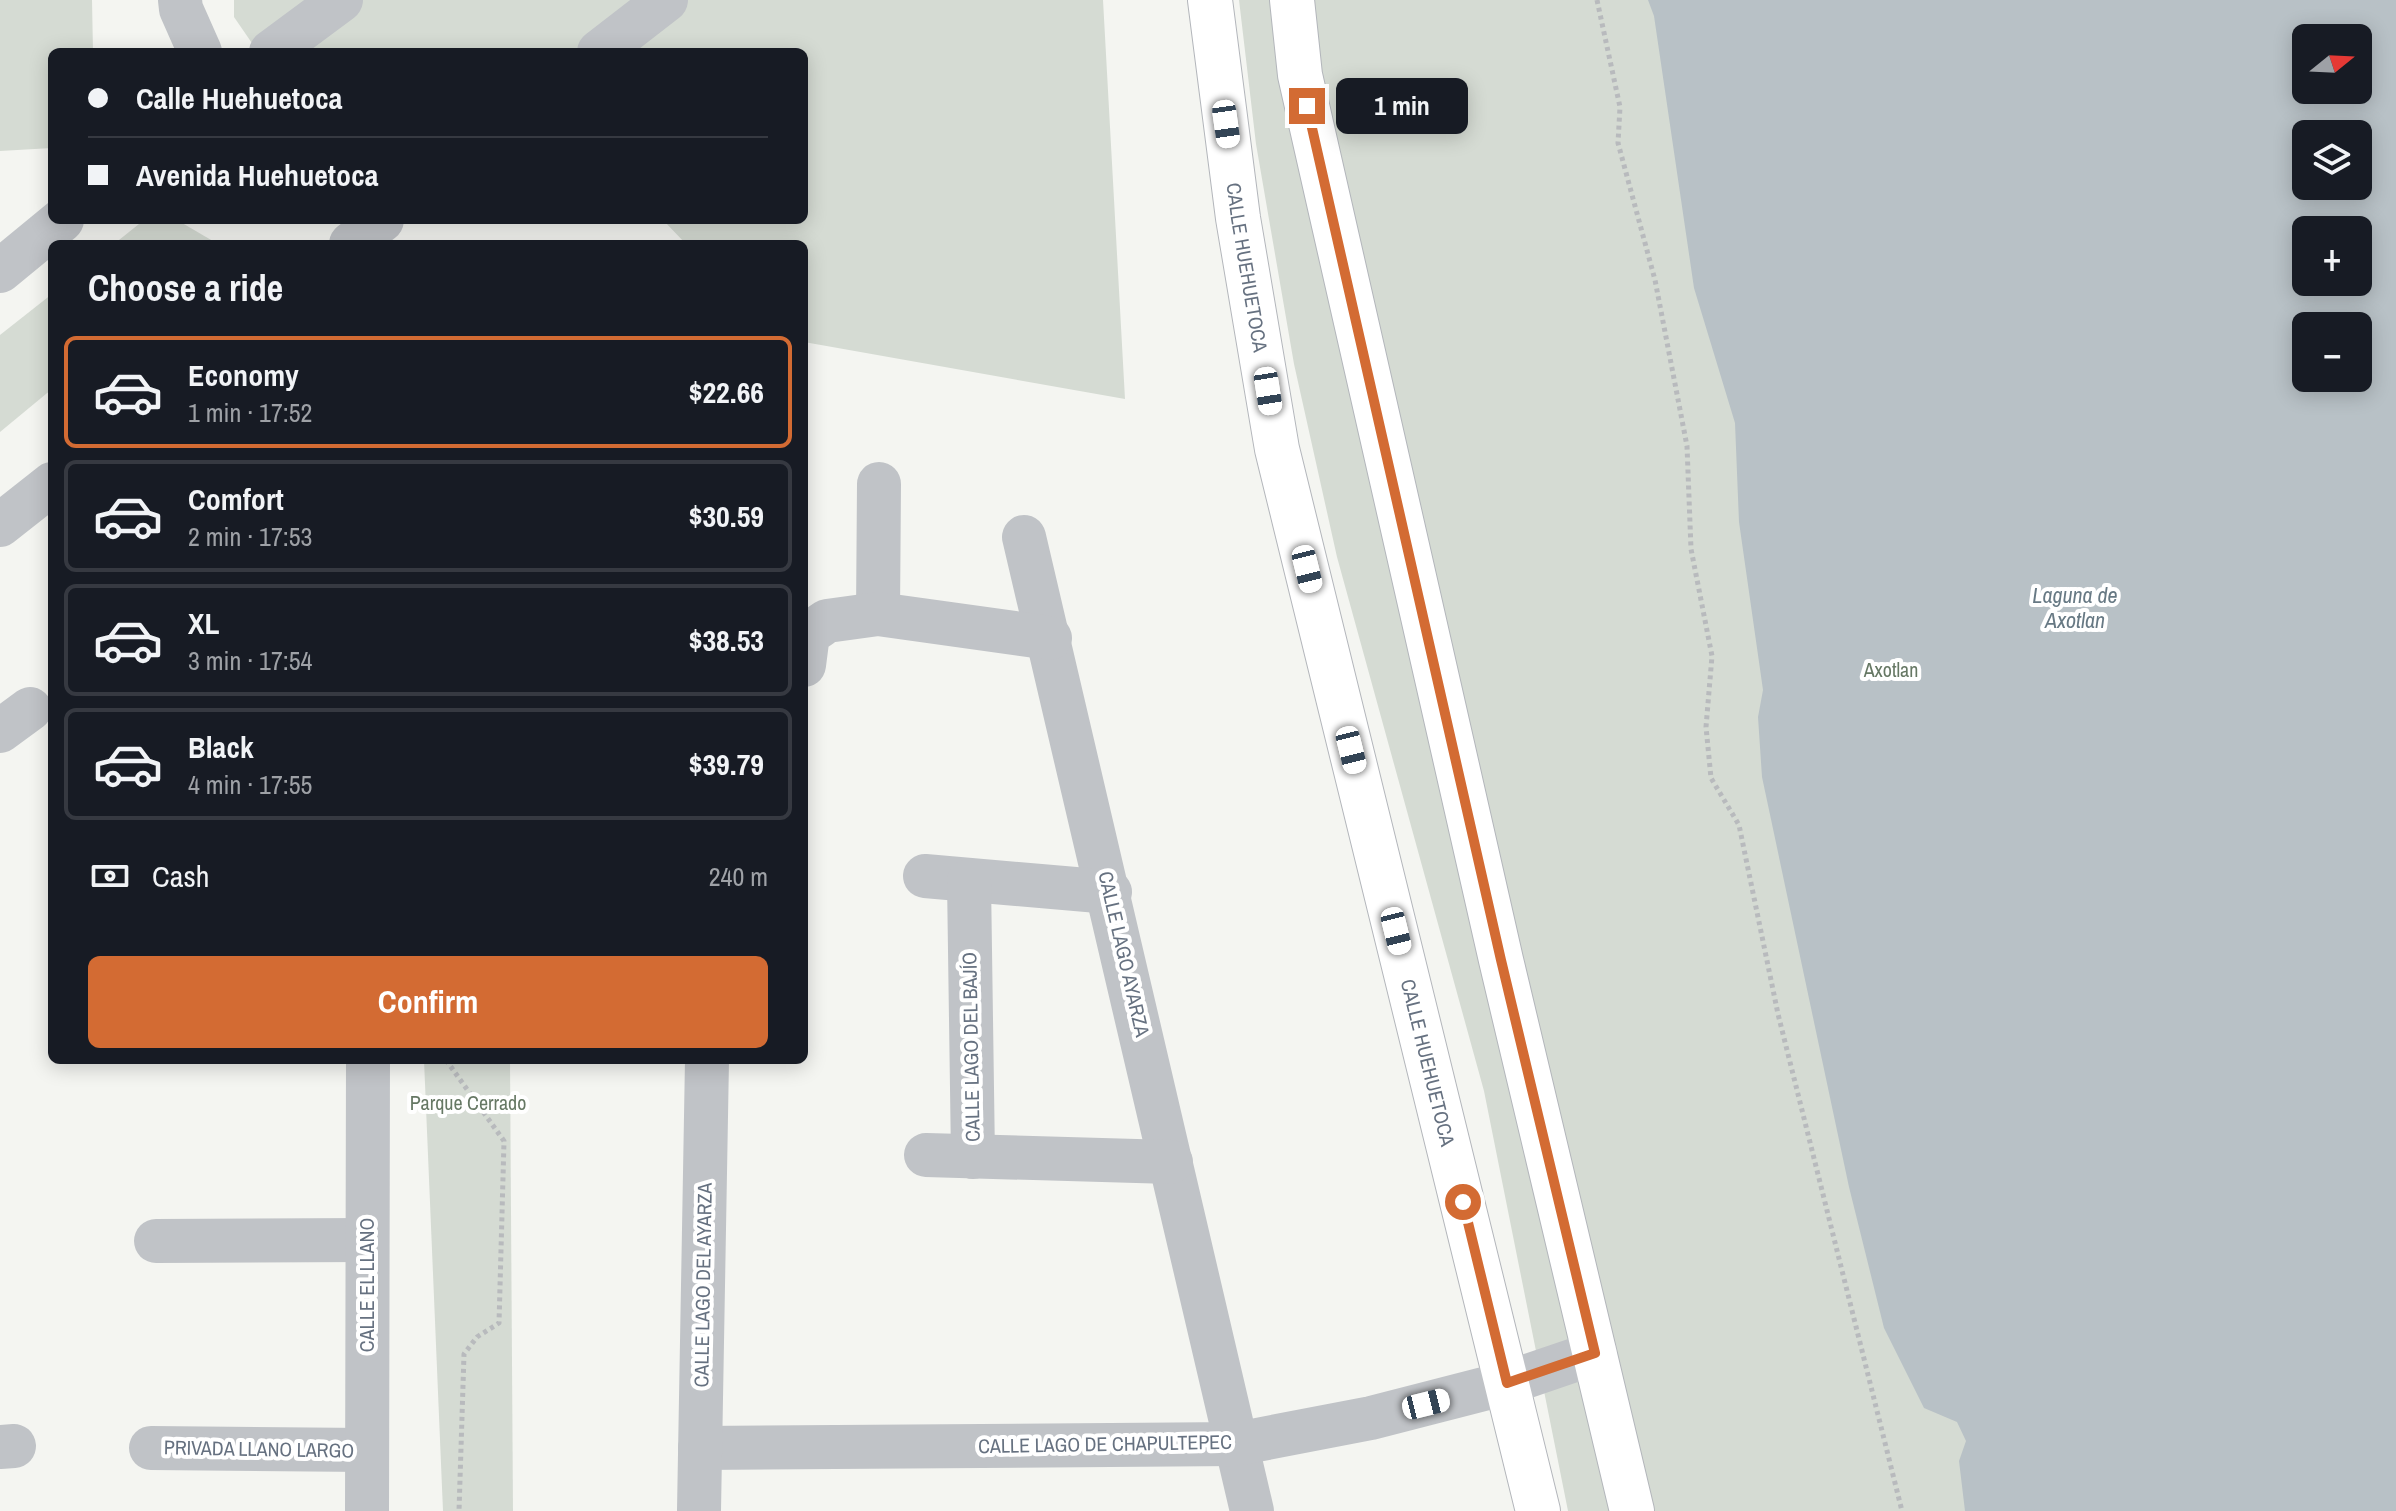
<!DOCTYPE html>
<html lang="en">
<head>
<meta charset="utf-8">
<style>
	body { margin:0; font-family:"Archivo Narrow",sans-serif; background:#20242c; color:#f1f3f6; height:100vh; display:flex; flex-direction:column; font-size:30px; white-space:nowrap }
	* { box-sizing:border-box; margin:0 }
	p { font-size:26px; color:#9ea1a6 }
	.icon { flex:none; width:44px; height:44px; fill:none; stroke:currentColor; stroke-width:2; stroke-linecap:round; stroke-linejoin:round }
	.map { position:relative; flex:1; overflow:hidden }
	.side { position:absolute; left:48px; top:240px; width:760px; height:824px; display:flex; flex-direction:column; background:#171b24; border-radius:12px; box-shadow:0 4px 20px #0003 }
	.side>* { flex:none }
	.top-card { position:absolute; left:48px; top:48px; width:760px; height:176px; border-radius:12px; box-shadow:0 4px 20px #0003; display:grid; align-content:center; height:176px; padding:0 40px; background:#171b24 }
	.needle { width:52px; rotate:72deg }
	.controls { position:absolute; left:2292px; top:24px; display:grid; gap:16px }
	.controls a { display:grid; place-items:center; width:80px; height:80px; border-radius:12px; background:#171b24; box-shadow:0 4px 20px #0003; font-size:40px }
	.end { position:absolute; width:36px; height:36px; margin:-18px; border:10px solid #d36b33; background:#fff; box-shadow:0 0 0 4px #fff }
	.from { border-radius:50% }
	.bubble { position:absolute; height:56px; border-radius:12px; background:#171b24; box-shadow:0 4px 20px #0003; font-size:26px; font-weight:800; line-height:56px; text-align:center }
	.car { position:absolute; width:24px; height:48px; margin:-24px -12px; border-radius:10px; box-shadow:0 0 6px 2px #0007; background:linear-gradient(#fff 24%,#345 0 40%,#fff 0 76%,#345 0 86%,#fff 0) }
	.top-card b { display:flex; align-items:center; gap:28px; height:76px; font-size:30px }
	.top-card b+b { border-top:2px solid #363941 }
	.top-card i { width:20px; height:20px; background:#f1f3f6 }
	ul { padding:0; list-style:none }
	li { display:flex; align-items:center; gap:24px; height:112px; margin:0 16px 12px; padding:0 24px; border:4px solid #363941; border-radius:12px }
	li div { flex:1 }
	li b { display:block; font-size:30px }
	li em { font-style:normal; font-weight:800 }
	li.selected { border-color:#d36b33 }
	li>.icon { width:72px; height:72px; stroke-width:1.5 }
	h2 { padding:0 40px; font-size:36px; line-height:96px }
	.pay { display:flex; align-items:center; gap:20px; height:88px; padding:0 40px; font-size:30px }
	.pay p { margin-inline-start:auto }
	.action { display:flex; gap:16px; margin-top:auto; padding:16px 40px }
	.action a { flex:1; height:92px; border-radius:12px; background:#d36b33; color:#fff; font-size:32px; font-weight:800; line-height:92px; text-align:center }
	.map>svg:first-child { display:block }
	.green { fill:#d5dbd3; fill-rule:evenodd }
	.water { fill:#b8c1c6; fill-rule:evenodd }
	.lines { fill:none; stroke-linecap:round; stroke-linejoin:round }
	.secondary-casing { stroke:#b3b6bb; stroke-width:46 }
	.path { stroke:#b8babd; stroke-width:5; stroke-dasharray:4 4; stroke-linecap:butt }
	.minor { stroke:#c0c3c7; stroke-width:44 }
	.secondary { stroke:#fff; stroke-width:44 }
	.route { stroke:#d36b33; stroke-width:10 }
	.labels { text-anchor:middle; stroke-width:8; stroke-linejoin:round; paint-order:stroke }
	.street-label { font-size:20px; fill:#667180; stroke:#fff }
	.park-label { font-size:20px; fill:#667864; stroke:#fff }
	.water-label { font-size:22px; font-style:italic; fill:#677984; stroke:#fff }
</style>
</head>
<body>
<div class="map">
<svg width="2396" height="1511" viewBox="0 0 2396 1511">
	<rect width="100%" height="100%" fill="#f4f5f1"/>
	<g class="green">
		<path d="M0 0H92L93 52H52V148L0 151Z"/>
		<path d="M234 0H1103L1125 399 804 342V244H686L663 220H804V52H258L234 17Z"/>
		<path d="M1239 0H2396V1511H1568L1484 1091 1337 557 1294 364 1256 144ZM2306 38H2358V90H2306ZM2306 134H2358V186H2306ZM2306 230H2358V282H2306ZM2306 326H2358V378H2306Z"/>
		<path d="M144 220H177L218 244H114Z"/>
		<path d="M52 294V389L0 432V335Z"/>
		<path d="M424 1060H510L513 1511H443Z"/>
	</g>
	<path class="water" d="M1648 0H2396V1511H1965L1959 1461 1966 1441 1957 1422 1924 1408 1884 1328 1849 1187 1762 777 1758 717 1763 690 1739 522 1735 423 1694 288 1654 16ZM2306 38H2358V90H2306ZM2306 134H2358V186H2306ZM2306 230H2358V282H2306ZM2306 326H2358V378H2306Z"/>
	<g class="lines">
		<defs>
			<g id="secondary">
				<path id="s1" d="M1210 0 1238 218 1277 449 1538 1511"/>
				<path d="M1292 0 1300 75 1501 960 1632 1511"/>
			</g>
		</defs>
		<use href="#secondary" class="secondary-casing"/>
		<g class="path">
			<path d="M1597 0 1620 107 1618 143 1655 280 1687 446 1691 549 1712 656 1706 727 1711 778 1739 825 1778 1014 1902 1511"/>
			<path d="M446 1060 504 1141 499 1323 477 1337 464 1354 459 1511"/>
		</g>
		<g class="minor">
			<path d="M180 0 181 9 200 52"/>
			<path d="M271 52 341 0"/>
			<path d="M599 52 666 0"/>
			<path d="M351 244 382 220"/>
			<path d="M0 271 62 220"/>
			<path d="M0 525 52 484"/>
			<path d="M1024 537 1252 1511"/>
			<path d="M878 614 879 484"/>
			<path d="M804 665 808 634 827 621 878 614 1050 638"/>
			<path d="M0 731 30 709"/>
			<path d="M925 876 1110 892"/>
			<path d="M969 881 973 1157"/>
			<path d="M926 1155 1171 1162"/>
			<path d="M156 1241 367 1240"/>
			<path d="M0 1447 14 1446"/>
			<path d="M151 1448 366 1450"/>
			<path d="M700 1448 1236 1444 1371 1418 1507 1383 1595 1353"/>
			<path d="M367 1511 368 1060"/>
			<path d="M699 1511 707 1060"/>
		</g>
		<use href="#secondary" class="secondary"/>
	</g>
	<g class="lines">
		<path class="route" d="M1307 106 1501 960 1595 1353 1507 1383 1463 1202"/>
	</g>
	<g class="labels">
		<g class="street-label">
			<text dy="7" stroke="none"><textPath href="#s1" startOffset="270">CALLE HUEHUETOCA</textPath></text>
			<text transform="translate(1124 954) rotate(77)" y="7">CALLE LAGO AYARZA</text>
			<text transform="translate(971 1047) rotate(-91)" y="7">CALLE LAGO DEL BAJÍO</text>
			<text dy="7" stroke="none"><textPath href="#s1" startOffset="1086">CALLE HUEHUETOCA</textPath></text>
			<text transform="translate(367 1285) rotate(-90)" y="7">CALLE EL LLANO</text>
			<text transform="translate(703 1285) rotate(-89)" y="7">CALLE LAGO DEL AYARZA</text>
			<text transform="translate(1105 1444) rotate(-1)" y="7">CALLE LAGO DE CHAPULTEPEC</text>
			<text transform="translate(259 1449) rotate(1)" y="7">PRIVADA LLANO LARGO</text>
		</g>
		<g class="park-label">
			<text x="1891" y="677">Axotlan</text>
			<text x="468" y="1110">Parque Cerrado</text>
		</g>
		<g class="water-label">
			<text x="2075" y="603">Laguna de<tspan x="2075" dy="25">Axotlan</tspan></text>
		</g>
	</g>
</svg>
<div class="controls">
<a><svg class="needle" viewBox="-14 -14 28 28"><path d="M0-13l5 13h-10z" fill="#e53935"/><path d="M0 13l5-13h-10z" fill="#9ea1a6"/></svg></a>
<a><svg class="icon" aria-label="layers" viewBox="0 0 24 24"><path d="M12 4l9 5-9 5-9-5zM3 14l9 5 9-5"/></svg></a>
<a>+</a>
<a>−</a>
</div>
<i class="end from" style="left:1463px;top:1202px"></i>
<i class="end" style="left:1307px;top:106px"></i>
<div class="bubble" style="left:1336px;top:78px;width:132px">1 min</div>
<i class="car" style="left:1226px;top:124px;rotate:172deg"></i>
<i class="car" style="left:1268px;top:391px;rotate:171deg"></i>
<i class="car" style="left:1307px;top:569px;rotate:166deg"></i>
<i class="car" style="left:1351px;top:750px;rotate:166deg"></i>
<i class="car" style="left:1396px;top:931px;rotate:166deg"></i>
<i class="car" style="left:1426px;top:1404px;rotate:76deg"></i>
<div class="top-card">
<b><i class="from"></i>Calle Huehuetoca</b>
<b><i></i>Avenida Huehuetoca</b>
</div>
<section class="side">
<h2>Choose a ride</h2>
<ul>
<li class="selected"><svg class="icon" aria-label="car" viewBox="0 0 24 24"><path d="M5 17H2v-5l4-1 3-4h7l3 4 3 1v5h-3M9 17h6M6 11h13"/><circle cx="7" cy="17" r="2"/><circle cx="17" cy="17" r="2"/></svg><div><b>Economy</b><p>1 min · 17:52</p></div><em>$22.66</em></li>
<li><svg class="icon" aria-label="car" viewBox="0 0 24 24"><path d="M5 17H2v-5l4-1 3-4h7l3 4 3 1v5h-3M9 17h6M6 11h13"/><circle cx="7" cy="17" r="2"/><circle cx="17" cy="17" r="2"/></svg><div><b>Comfort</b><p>2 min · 17:53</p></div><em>$30.59</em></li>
<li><svg class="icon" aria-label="car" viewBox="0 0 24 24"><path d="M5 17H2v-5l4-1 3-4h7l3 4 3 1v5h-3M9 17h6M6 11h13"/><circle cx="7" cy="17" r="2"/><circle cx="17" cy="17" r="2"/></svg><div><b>XL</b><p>3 min · 17:54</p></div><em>$38.53</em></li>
<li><svg class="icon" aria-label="car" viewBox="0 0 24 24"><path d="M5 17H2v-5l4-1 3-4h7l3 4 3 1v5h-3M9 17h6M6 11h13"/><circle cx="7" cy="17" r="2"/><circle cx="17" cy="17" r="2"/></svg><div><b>Black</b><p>4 min · 17:55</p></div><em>$39.79</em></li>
</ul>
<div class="pay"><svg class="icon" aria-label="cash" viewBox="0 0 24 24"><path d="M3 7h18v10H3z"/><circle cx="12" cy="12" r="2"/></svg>Cash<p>240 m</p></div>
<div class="action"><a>Confirm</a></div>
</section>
</div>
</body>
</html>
